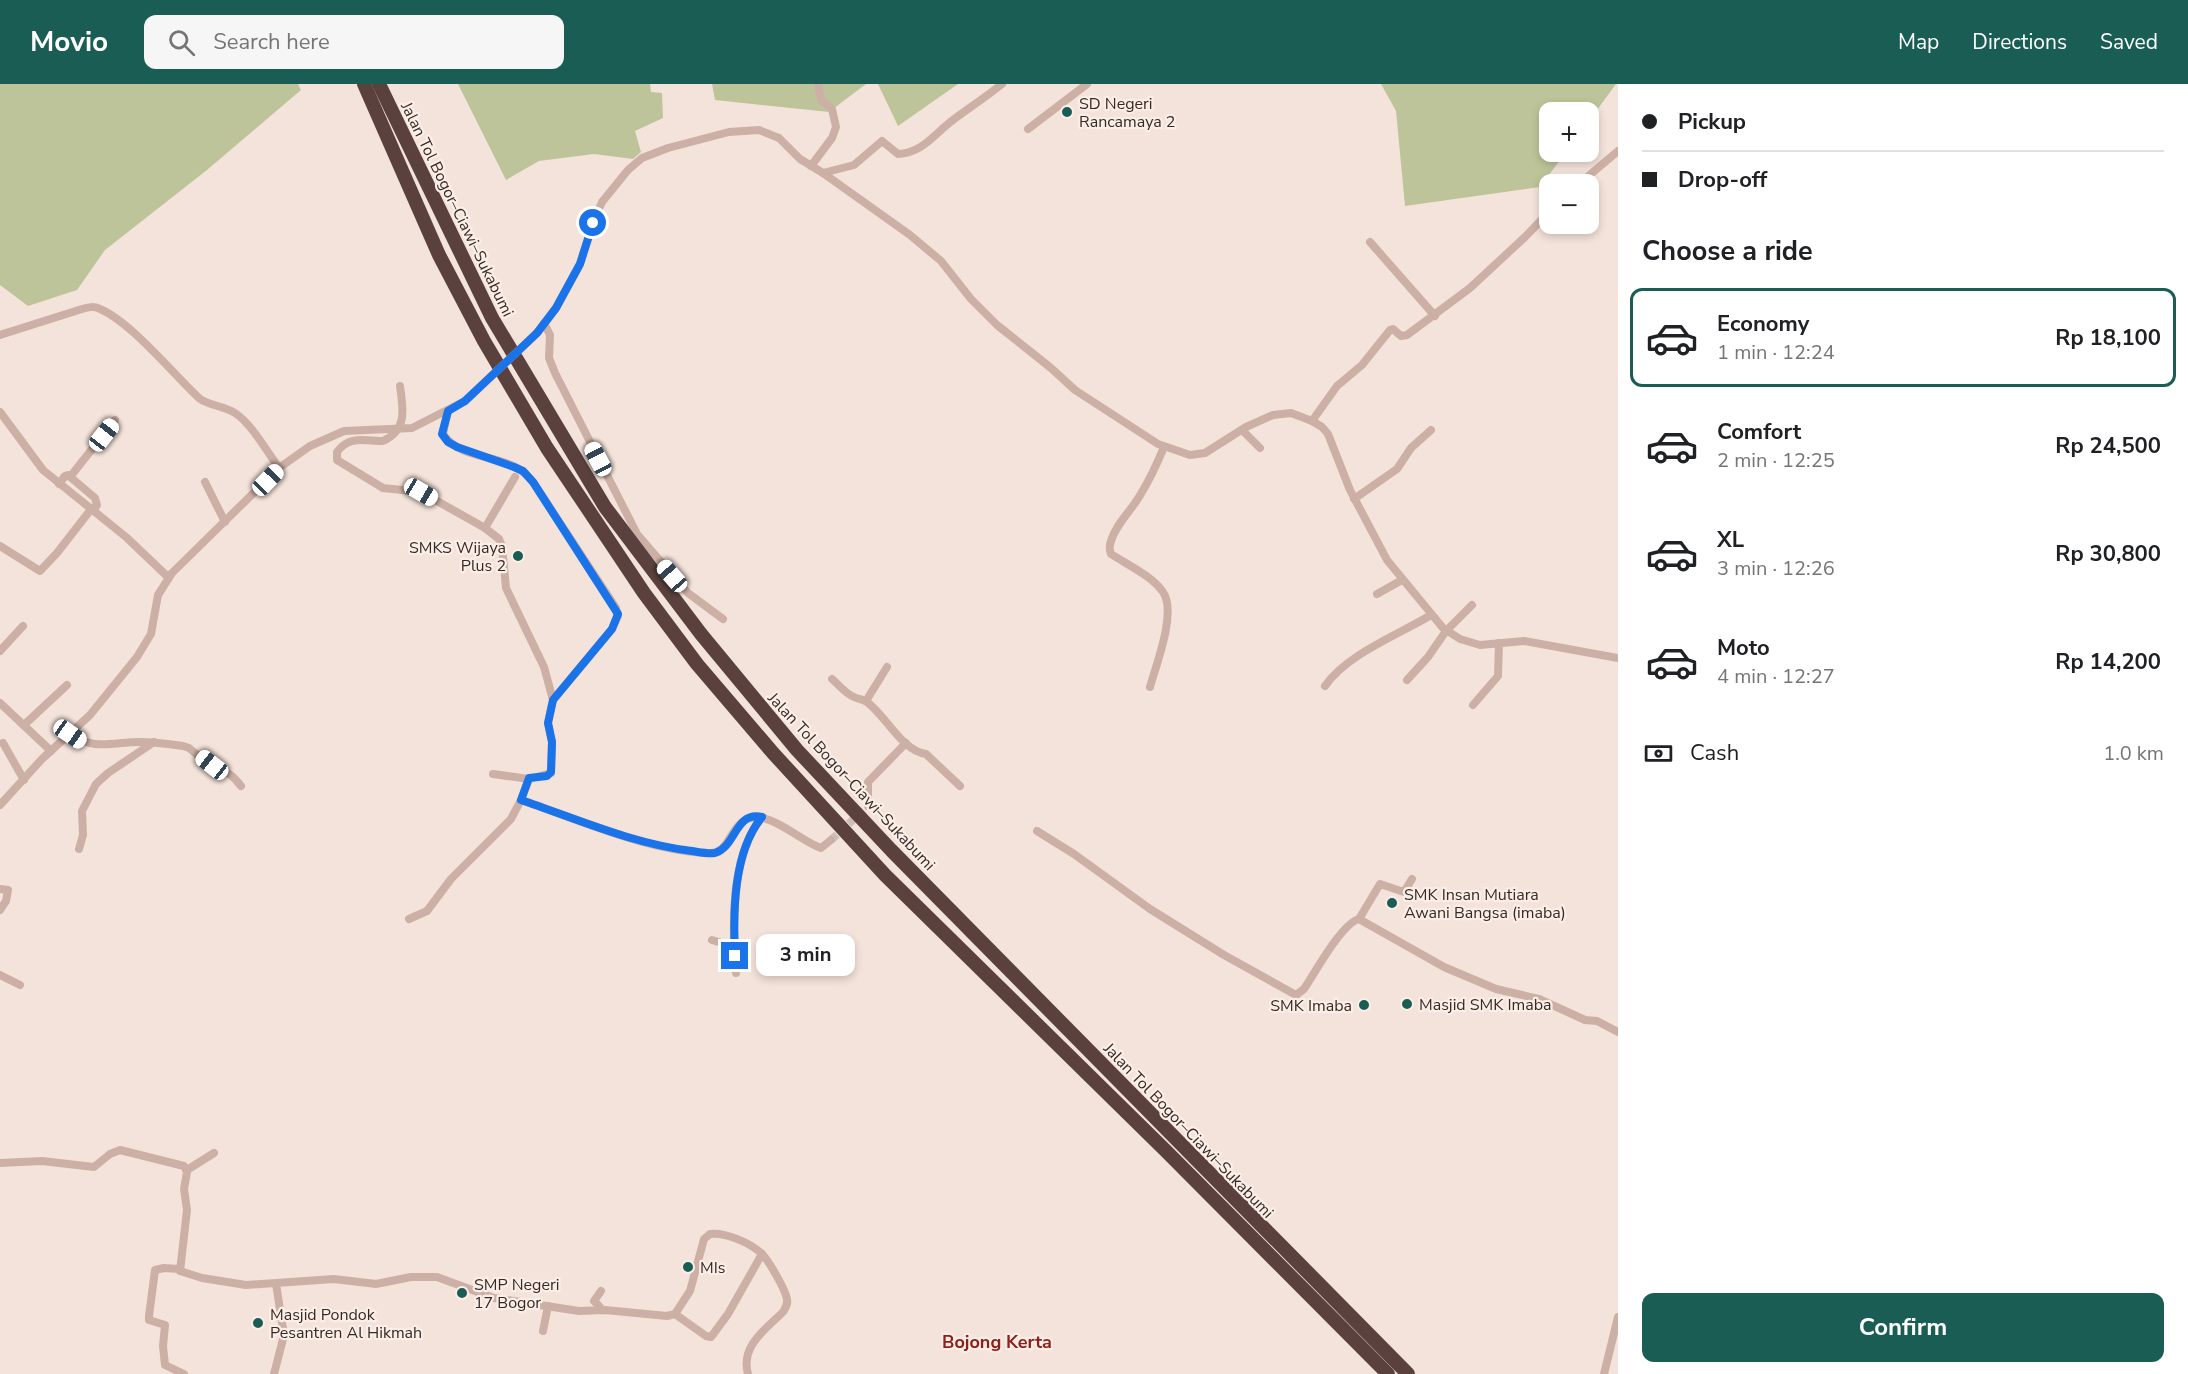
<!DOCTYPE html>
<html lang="en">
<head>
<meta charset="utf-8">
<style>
	body { margin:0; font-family:"Nunito Sans",sans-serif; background:#f6f6f6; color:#202124; height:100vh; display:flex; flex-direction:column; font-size:22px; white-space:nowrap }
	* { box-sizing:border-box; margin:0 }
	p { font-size:20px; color:#757577 }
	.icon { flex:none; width:33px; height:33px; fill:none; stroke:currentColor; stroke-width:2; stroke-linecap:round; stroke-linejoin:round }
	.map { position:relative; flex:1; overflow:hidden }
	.drawer { display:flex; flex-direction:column; background:#fff; width:570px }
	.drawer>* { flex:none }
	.top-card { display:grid; align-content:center; height:132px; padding:0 24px; background:#fff }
	.buttons { position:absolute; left:1539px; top:18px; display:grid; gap:12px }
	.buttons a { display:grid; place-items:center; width:60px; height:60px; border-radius:12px; background:#fff; box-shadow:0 3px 9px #0003; font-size:30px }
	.end { position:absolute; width:27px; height:27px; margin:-14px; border:8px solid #1a73e8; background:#fff; box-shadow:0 0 0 3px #fff }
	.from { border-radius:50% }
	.bubble { position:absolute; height:42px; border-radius:12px; background:#fff; box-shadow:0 3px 9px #0003; font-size:20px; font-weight:700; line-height:42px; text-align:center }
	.car { position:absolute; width:18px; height:36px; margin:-18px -9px; border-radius:8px; box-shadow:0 0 4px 2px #0007; background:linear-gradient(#fff 24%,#345 0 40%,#fff 0 76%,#345 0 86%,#fff 0) }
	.top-card b { display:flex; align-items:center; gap:21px; height:57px; font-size:22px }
	.top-card b+b { border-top:2px solid #e0e0e0 }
	.top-card i { width:15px; height:15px; background:#202124 }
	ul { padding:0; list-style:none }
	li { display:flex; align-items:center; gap:18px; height:99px; margin:0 12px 9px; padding:0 12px; border:3px solid transparent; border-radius:12px }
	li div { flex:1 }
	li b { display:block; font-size:22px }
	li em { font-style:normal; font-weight:700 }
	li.active { border-color:#195d54 }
	li>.icon { width:54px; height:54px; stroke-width:1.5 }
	h2 { padding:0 24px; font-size:27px; line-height:72px }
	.pay { display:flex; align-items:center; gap:15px; height:66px; padding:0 24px; font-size:22px }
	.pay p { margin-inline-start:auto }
	.cta { display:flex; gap:12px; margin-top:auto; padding:12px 24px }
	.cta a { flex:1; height:69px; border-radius:12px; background:#195d54; color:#fff; font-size:24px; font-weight:700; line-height:69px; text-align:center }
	header { display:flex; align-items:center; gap:36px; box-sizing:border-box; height:84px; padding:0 30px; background:#195d54; color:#fff }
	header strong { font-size:28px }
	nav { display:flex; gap:33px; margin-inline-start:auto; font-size:21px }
	.search { width:420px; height:54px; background:#f6f6f6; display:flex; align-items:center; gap:15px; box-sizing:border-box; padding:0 21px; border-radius:12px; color:#757577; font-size:22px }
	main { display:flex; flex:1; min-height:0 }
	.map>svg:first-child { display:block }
	.green { fill:#bec499 }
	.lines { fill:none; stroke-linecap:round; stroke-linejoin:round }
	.street-tunnel { stroke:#cebeb7; stroke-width:8; stroke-dasharray:8 4; stroke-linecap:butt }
	.street { stroke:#cdb0a5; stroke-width:8 }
	.highway { stroke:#5a413e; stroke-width:14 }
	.street-bridge { stroke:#cdb0a5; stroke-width:8 }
	.route { stroke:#1a73e8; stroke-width:8 }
	.poi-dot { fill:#195d54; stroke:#fbeee7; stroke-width:2 }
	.labels { text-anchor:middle; stroke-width:4.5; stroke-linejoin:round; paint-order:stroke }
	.poi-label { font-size:16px; fill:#382927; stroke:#fbeee7; text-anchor:start }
	.street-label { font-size:16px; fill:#382927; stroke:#fbeee7 }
	.neighbourhood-label { font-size:18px; font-weight:bold; fill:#8d201a; stroke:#fbeee7 }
</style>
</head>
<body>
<header>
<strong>Movio</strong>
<div class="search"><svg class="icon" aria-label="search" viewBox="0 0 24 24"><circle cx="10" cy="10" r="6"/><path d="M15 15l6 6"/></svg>Search here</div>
<nav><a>Map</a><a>Directions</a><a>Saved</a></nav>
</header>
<main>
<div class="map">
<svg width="1618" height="1290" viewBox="0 0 1618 1290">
	<rect width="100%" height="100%" fill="#f4e3db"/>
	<g class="green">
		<path d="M0 0H298L301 6 207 86 105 166 77 206 28 222 0 201Z"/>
		<path d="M458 0H650L651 8 662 9 663 34 635 47 641 68 633 75 594 70 539 77 506 96Z"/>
		<path d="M712 0H866L829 28 715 16Z"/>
		<path d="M878 0H958L898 42Z"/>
		<path d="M1381 0H1616L1589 37 1588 28H1550V68H1566L1540 103 1405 122 1396 27Z"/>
	</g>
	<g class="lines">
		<path class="street-tunnel" d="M831 756 868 722"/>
		<g class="street">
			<path d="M1028 45 1087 0"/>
			<path d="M811 82 832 54 836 43 832 25 821 16 818 0"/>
			<path d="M823 89 854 81 882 57 898 70C923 69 935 49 953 36 969 24 986 13 1002 0"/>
			<path d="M1579 100 1618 67"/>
			<path d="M1370 158 1435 232"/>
			<path d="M544 239 550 251 549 274 555 289 637 450 688 509 723 535"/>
			<path d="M537 249 556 224 580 180 593 139 602 118 628 86 642 74 668 64 729 48 759 46 779 54 800 75 823 89 910 151 941 177 971 215 997 241 1051 284 1075 306 1158 360 1190 371 1205 369 1246 343 1273 331 1291 329 1312 337 1322 343 1328 350 1350 406 1387 476 1443 544 1460 555 1480 561 1524 557 1618 574"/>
			<path d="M0 251 82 225C89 223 94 222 100 225 131 238 174 291 200 315 211 322 224 322 235 329 252 340 267 368 279 384"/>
			<path d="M400 302C403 325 408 345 383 357 365 357 349 351 337 368V376L383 404 421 408 485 444 499 455 502 462 506 504 544 583 553 616"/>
			<path d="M0 328 43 386 126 453 168 493"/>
			<path d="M1312 337 1337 302 1362 281 1390 246 1393 245 1401 252 1407 251 1470 204 1525 153 1550 127"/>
			<path d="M1242 346 1260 364"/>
			<path d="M70 393 115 336"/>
			<path d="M205 398 225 438"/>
			<path d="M59 400 65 392 68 391 95 414 97 421 94 426"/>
			<path d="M1354 415 1397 385 1411 364 1431 346"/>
			<path d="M485 444 515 393"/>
			<path d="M0 462 40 487 57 469 92 424"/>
			<path d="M1377 510 1402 496"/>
			<path d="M0 567 23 542"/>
			<path d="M832 595C839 601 846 610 854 613 858 615 863 615 867 618 886 632 902 667 926 670L960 702"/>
			<path d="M1407 596 1428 573 1446 547 1472 521"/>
			<path d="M1325 602C1347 570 1398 551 1431 531"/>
			<path d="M1150 603C1156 581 1177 528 1163 508 1152 492 1128 481 1111 470 1109 465 1109 462 1111 457 1116 440 1130 428 1139 413 1149 397 1157 380 1164 363"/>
			<path d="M866 617 887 583"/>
			<path d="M0 619 51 667"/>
			<path d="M1473 621 1498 592 1499 559"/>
			<path d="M24 641 67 601"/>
			<path d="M70 650C94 667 113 658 140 658 154 658 169 660 183 662L189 664 216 686C227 685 235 694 241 702"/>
			<path d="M3 659 24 696"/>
			<path d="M493 690 529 695"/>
			<path d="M521 716C577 735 647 767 707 769 727 770 728 752 739 741 761 717 797 756 821 764L831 756"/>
			<path d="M0 721 42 675 90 631 137 573 151 550 158 511 172 489 279 384 310 362 344 347 412 344 465 317"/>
			<path d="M868 722V698L906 659"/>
			<path d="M1037 747 1074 770 1150 825 1224 871 1296 911 1304 905C1315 889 1341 840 1359 835L1444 883 1496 905 1539 915 1585 936 1597 937 1618 948"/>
			<path d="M79 765 83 751 82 727 96 700 108 689 154 658"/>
			<path d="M0 805 8 806 6 817 0 826"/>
			<path d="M409 835 427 827 451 795 511 735 521 716 529 695 551 689 552 658 548 639 553 616 612 545 618 532 616 524 533 398C530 395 527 390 523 388 500 370 460 376 443 350L448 327"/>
			<path d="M1359 835 1380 800 1404 808 1412 795"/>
			<path d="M712 856 734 863"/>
			<path d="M736 889C732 843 731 770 762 733"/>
			<path d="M0 891 20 901"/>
			<path d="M0 1079 42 1077 94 1083 110 1070 120 1066 184 1082 187 1088 184 1105 187 1126 180 1187 202 1194 246 1201 334 1195 376 1200 411 1193H437L494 1214 579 1227 605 1226 667 1232 675 1230 690 1207 704 1155 710 1150C725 1148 751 1159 762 1170 769 1177 785 1205 787 1215 788 1220 786 1223 783 1228 766 1245 740 1262 748 1290"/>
			<path d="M187 1086 214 1069"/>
			<path d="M180 1185 164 1184 155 1186 149 1232V1236L165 1241 163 1262 165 1281 184 1290"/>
			<path d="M600 1226V1223L594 1217 601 1207"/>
			<path d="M675 1230 706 1252 711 1253 728 1230 762 1170"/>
			<path d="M543 1247 548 1222"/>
			<path d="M274 1290 284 1251 276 1200"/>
			<path d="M1604 1290 1618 1233"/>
		</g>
		<g class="highway">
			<path d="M364 0 439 171 484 257 547 364 644 509 697 580 773 669 885 791 1166 1067 1388 1290"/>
			<path d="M379 0 492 234 605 423 701 550 797 666 891 766 1408 1290"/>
		</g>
		<path class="street-bridge" d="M465 317 537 249"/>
	</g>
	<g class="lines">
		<path class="route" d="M593 139 580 180 556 224 537 249 465 317 448 327 442 350 448 358 457 363 514 383 523 387 533 398 618 530 612 545 553 616 548 639 552 658 551 688 547 692 529 694 521 716C577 735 633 760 692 767 699 768 708 770 715 769 736 763 735 727 762 733 733 768 733 829 735 872"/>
	</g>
	<g class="poi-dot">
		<circle cx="1067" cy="28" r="6"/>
		<circle cx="518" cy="472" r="6"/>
		<circle cx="1392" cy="819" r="6"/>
		<circle cx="1407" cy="920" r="6"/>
		<circle cx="1364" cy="921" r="6"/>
		<circle cx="688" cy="1183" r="6"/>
		<circle cx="462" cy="1209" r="6"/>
		<circle cx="258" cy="1239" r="6"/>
	</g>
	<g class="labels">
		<g class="poi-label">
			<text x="1079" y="25">SD Negeri<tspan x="1079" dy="18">Rancamaya 2</tspan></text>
			<text x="506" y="469" text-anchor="end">SMKS Wijaya<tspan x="506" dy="18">Plus 2</tspan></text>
			<text x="1404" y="816">SMK Insan Mutiara<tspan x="1404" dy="18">Awani Bangsa (imaba)</tspan></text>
			<text x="1419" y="926">Masjid SMK Imaba</text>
			<text x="1352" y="927" text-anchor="end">SMK Imaba</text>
			<text x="700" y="1189">MIs</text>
			<text x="474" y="1206">SMP Negeri<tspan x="474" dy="18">17 Bogor</tspan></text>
			<text x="270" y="1236">Masjid Pondok<tspan x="270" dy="18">Pesantren Al Hikmah</tspan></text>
		</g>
		<g class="street-label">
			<text transform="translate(458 125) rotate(64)" y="6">Jalan Tol Bogor–Ciawi–Sukabumi</text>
			<text transform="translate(852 697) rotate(47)" y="6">Jalan Tol Bogor–Ciawi–Sukabumi</text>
			<text transform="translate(1189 1046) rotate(46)" y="6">Jalan Tol Bogor–Ciawi–Sukabumi</text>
		</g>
		<g class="neighbourhood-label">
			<text x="997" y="1264">Bojong Kerta</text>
		</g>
	</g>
</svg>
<div class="buttons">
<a>+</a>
<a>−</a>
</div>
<i class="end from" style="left:593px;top:139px"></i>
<i class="end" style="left:735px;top:872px"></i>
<div class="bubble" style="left:756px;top:850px;width:99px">3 min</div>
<i class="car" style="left:104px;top:351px;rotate:38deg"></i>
<i class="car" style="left:598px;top:375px;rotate:332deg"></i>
<i class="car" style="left:268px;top:396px;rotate:44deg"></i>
<i class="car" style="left:421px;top:408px;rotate:120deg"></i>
<i class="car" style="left:672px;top:492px;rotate:319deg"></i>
<i class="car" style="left:70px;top:650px;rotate:125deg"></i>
<i class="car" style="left:212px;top:681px;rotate:308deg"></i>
</div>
<section class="drawer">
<div class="top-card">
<b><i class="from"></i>Pickup</b>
<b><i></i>Drop-off</b>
</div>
<h2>Choose a ride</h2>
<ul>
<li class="active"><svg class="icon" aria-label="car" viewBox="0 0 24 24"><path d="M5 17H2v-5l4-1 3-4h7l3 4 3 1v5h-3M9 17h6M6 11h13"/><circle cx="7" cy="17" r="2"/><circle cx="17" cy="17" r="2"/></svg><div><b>Economy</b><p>1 min · 12:24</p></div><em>Rp 18,100</em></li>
<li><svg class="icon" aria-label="car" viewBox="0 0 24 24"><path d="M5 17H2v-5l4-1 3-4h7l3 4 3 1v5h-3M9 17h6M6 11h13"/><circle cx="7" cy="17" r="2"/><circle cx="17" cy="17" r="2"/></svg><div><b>Comfort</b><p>2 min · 12:25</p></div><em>Rp 24,500</em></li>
<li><svg class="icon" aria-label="car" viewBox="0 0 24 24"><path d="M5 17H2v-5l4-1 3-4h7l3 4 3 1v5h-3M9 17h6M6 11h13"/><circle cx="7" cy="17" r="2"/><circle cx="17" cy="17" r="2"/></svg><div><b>XL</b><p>3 min · 12:26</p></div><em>Rp 30,800</em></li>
<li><svg class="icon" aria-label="car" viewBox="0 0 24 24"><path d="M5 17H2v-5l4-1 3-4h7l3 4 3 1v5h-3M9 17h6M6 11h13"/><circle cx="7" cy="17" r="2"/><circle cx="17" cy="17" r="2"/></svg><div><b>Moto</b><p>4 min · 12:27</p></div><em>Rp 14,200</em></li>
</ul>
<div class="pay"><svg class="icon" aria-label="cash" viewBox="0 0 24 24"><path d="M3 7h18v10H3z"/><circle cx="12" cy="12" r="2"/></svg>Cash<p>1.0 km</p></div>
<div class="cta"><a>Confirm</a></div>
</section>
</main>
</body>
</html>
